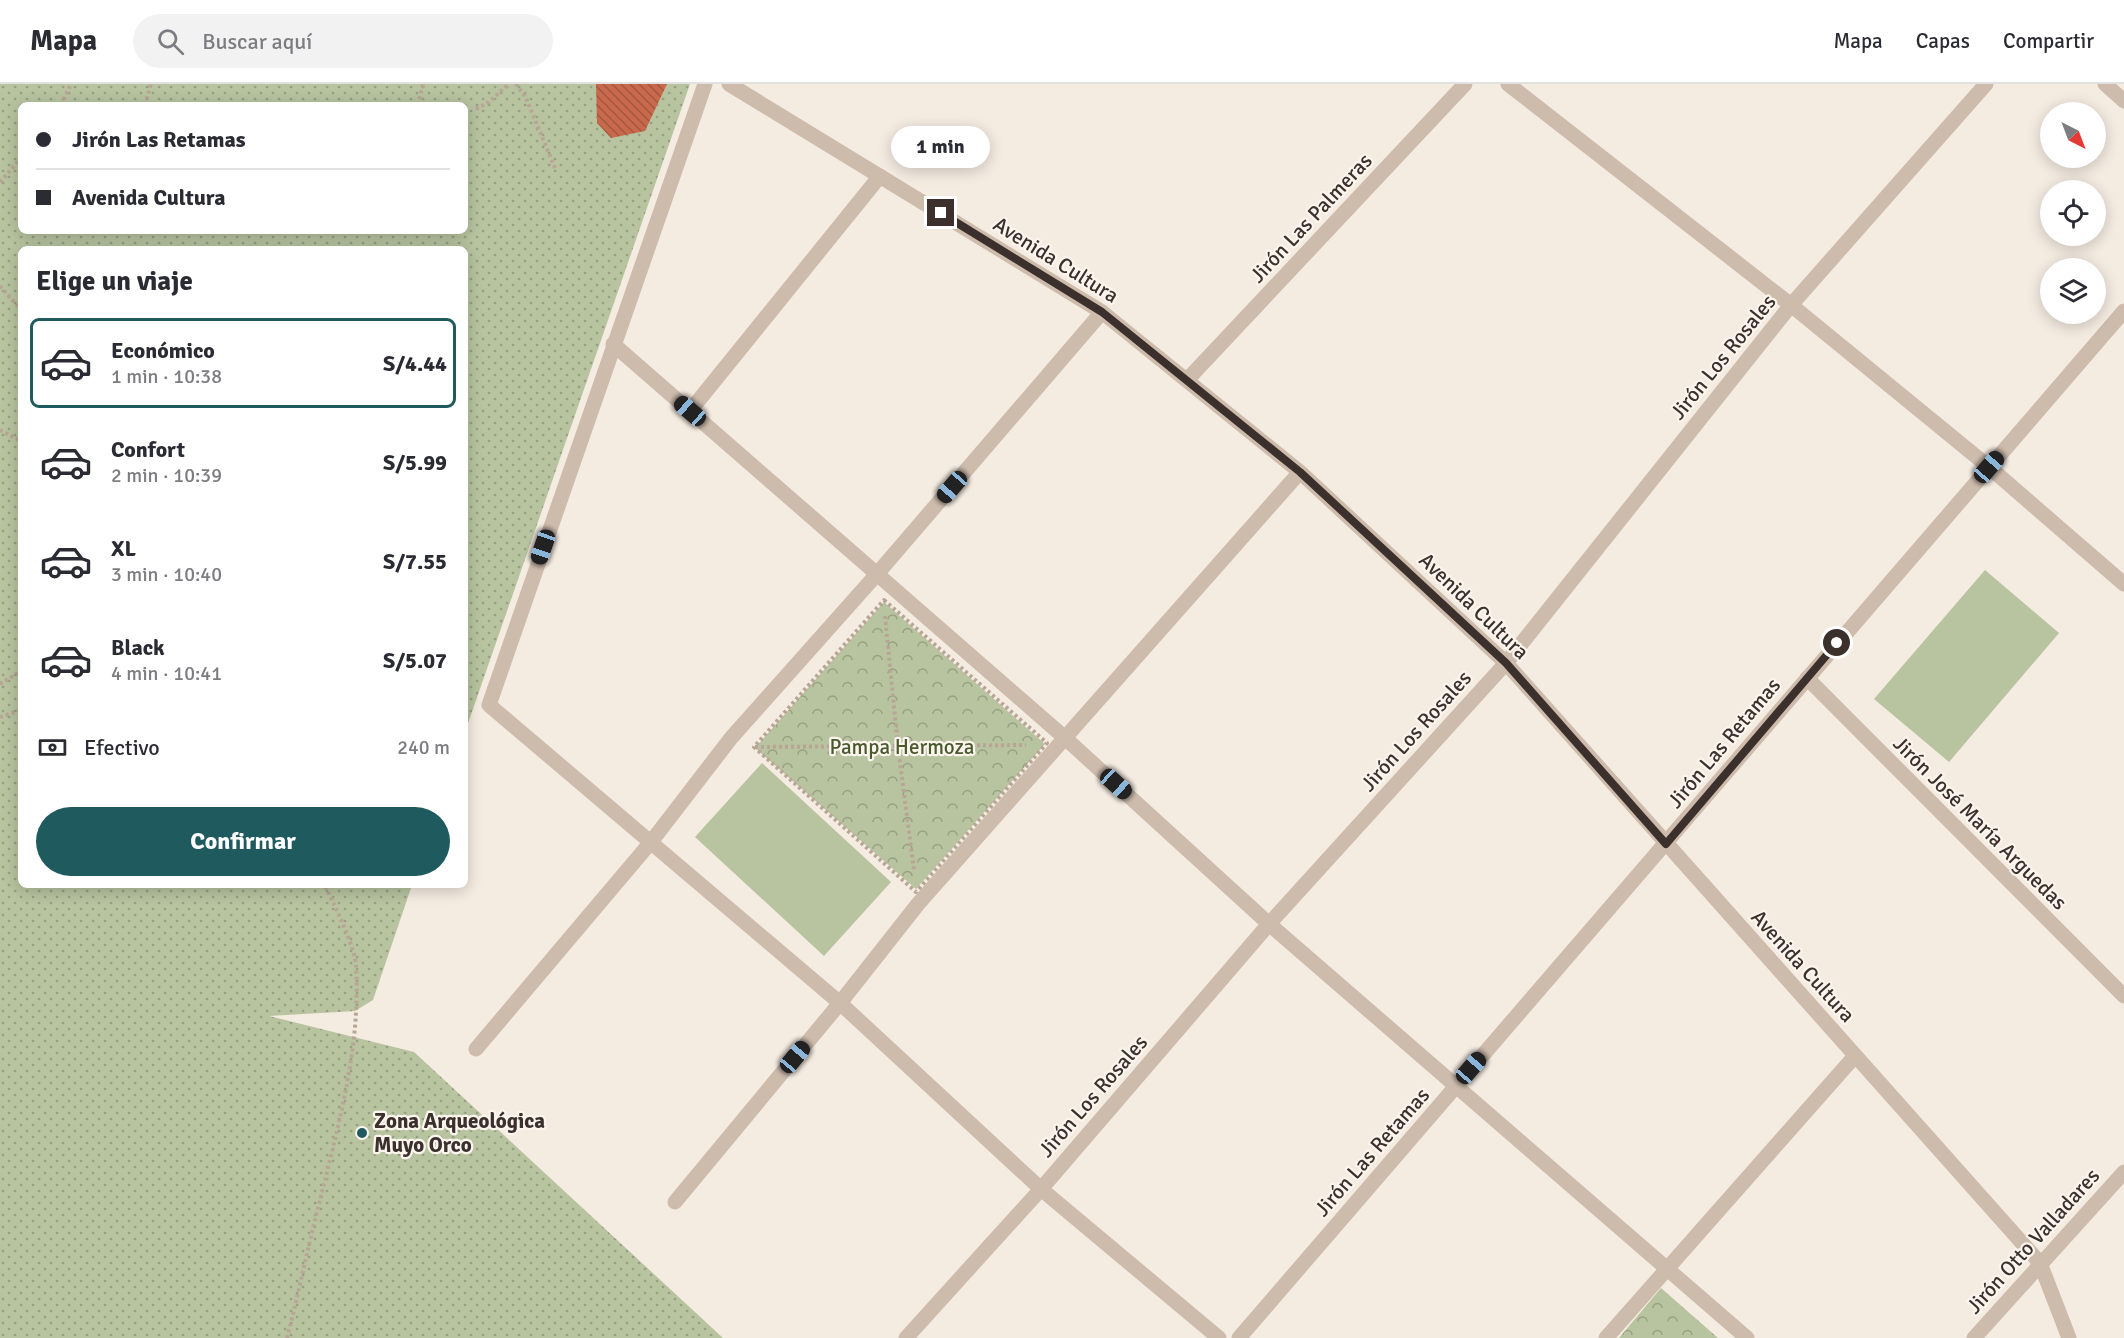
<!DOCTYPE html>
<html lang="es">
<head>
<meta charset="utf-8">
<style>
	body { margin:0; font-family:Signika,sans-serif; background:#f2f2f3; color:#2b2b33; height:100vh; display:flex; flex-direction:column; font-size:22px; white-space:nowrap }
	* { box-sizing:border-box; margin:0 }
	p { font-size:20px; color:#7c7c81 }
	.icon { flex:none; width:33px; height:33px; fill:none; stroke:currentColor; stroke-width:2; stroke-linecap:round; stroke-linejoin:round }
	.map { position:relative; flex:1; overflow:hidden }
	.drawer { position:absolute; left:18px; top:162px; width:450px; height:642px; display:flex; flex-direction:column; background:#fff; border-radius:9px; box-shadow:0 3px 15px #0003 }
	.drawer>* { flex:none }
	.top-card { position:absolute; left:18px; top:18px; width:450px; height:132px; border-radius:9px; box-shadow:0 3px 15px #0003; display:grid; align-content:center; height:132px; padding:0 18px; background:#fff }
	.needle { width:39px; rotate:138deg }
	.fabs { position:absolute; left:2040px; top:18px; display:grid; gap:12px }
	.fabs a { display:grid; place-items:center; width:66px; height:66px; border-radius:50%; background:#fff; box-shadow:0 3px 15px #0003; font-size:30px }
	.end { position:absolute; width:27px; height:27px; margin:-14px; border:8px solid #3b302b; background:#fff; box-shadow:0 0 0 3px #fff }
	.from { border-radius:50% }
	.bubble { position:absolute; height:42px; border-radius:21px; background:#fff; box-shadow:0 3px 15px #0003; font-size:20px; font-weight:800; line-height:42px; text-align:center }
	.car { position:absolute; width:18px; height:36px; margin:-18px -9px; border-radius:8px; box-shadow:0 0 4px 2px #0007; background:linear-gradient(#222 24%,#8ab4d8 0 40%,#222 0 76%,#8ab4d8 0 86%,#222 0) }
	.top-card b { display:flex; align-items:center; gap:21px; height:57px; font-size:22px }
	.top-card b+b { border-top:2px solid #e1e1e2 }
	.top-card i { width:15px; height:15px; background:#2b2b33 }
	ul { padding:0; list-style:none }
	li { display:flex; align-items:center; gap:18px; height:90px; margin:0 12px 9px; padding:0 6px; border:3px solid transparent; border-radius:9px }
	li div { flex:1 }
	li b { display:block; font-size:22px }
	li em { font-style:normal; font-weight:800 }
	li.current { border-color:#1f5a5e }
	li>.icon { width:54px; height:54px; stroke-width:1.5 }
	h2 { padding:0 18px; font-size:27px; line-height:72px }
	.pay { display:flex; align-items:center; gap:15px; height:66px; padding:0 18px; font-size:22px }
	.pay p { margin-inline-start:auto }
	.cta { display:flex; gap:12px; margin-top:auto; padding:12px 18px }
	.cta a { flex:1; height:69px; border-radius:36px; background:#1f5a5e; color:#fff; font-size:24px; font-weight:800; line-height:69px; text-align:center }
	header { display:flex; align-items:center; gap:36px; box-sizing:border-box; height:84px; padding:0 30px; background:#fff; border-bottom:2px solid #e1e1e2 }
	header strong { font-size:28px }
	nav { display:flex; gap:33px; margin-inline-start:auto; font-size:21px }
	.search { width:420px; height:54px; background:#f2f2f3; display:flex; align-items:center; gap:15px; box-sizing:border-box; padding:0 21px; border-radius:33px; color:#7c7c81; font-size:22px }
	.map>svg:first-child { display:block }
	.grass { fill:url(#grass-dots); fill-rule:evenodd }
	.park { fill:url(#park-crowns) }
	.pitch { fill:#b8c4a0 }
	.building { fill:url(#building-back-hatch) }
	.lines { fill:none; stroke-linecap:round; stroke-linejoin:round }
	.path { stroke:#b9a596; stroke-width:4; stroke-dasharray:3 3; stroke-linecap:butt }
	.minor { stroke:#cdbbac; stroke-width:15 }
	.route { stroke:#3b302b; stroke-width:8 }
	.poi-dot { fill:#1f5a5e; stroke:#fbf5ee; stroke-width:2 }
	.labels { text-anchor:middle; stroke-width:4.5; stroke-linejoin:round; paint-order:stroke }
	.street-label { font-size:21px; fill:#3b302b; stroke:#fbf5ee }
	.park-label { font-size:21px; fill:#4a5a2e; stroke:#fbf5ee }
	.poi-label { font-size:21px; font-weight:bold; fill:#3b302b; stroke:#fbf5ee; text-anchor:start }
</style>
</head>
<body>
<header>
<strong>Mapa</strong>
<div class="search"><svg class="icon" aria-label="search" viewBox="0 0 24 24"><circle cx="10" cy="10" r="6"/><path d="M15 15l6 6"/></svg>Buscar aquí</div>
<nav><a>Mapa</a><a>Capas</a><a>Compartir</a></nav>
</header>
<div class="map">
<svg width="2124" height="1254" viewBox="0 0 2124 1254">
	<defs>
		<pattern id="grass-dots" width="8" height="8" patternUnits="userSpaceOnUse" patternTransform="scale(1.5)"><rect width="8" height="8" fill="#b8c4a0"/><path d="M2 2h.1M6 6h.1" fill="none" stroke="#97a083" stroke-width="1.8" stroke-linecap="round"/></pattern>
		<pattern id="park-crowns" width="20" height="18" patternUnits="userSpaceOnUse" patternTransform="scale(1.5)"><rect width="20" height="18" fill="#b8c4a0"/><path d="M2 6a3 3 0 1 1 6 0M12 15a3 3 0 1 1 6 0" fill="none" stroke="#97a083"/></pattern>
		<pattern id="building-back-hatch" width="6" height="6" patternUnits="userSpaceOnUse" patternTransform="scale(1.5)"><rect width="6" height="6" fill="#c8694b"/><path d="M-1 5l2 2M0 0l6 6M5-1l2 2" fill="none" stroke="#a4573f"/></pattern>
	</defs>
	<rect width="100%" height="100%" fill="#f4ebe1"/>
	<path class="grass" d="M0 0H690L465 648V165H21V801H412L373 916 355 927 269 932 414 968 723 1254H0ZM21 21H465V147H21Z"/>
	<g class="park">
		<path d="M884 518 1045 660 916 805 755 664Z"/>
		<path d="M1661 1204 1718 1254H1619Z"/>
	</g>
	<g class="pitch">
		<path d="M1985 486 2059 549 1949 678 1874 615Z"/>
		<path d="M762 679 891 798 824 872 695 753Z"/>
	</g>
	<path class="building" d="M596 0H667L645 47 611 54 597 39Z"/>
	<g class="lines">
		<g class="path">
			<path d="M516 0 526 14 555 84"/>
			<path d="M61 21 71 0"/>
			<path d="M145 21 151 0"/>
			<path d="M418 21 423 0"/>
			<path d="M476 25 489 18 509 0"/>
			<path d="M0 98 21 74"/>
			<path d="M0 202 21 226"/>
			<path d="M0 346 21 357"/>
			<path d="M884 516 1047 659 916 808 754 663Z"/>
			<path d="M885 532 898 663 914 786"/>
			<path d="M0 600 21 587"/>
			<path d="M0 633 21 626"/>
			<path d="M755 663 1026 661"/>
			<path d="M287 1254C299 1208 308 1162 320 1116 339 1039 361 961 356 882 356 866 333 816 324 801"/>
		</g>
		<g class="minor">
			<path d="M705 0 489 621 840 919 1041 1105 1219 1254"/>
			<path d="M729 0 1102 228 1300 388 1506 579 2040 1179 2069 1254"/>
			<path d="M1508 0 1791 221 1989 383 2124 500"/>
			<path d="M2105 0 2124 17"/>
			<path d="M613 260 1064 653 1269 840 1747 1254"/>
			<path d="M1187 296 1465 0"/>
			<path d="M690 327 880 92"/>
			<path d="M1807 594 2124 912"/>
			<path d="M476 965 651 758 731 654 877 490 1102 228"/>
			<path d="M675 1118 840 919 918 820 1300 388"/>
			<path d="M906 1254 1041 1105 1269 840 1506 579 1791 221 1986 0"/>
			<path d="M1239 1254 2124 227"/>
			<path d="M1606 1254 1855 972"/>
			<path d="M1974 1254 2124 1088"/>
		</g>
	</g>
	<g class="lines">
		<path class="route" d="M941 129 1102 228 1300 388 1506 579 1666 760 1837 559"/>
	</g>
	<circle class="poi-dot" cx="362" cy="1049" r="6"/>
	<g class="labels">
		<g class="street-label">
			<text transform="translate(1311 134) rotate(-47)" y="7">Jirón Las Palmeras</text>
			<text transform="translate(1056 176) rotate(32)" y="7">Avenida Cultura</text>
			<text transform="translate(1723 273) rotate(-51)" y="7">Jirón Los Rosales</text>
			<text transform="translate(1474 522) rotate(44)" y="7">Avenida Cultura</text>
			<text transform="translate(1416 647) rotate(-48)" y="7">Jirón Los Rosales</text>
			<text transform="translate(1724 659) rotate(-50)" y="7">Jirón Las Retamas</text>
			<text transform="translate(1980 739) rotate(45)" y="7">Jirón José María Arguedas</text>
			<text transform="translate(1803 882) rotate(48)" y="7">Avenida Cultura</text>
			<text transform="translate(1093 1012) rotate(-49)" y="7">Jirón Los Rosales</text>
			<text transform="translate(1372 1068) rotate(-49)" y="7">Jirón Las Retamas</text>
			<text transform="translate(2033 1157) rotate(-48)" y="7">Jirón Otto Valladares</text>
		</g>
		<g class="park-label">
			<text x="902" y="670">Pampa Hermoza</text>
		</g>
		<g class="poi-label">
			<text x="374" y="1044">Zona Arqueológica<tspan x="374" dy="24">Muyo Orco</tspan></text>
		</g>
	</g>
</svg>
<div class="fabs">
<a><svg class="needle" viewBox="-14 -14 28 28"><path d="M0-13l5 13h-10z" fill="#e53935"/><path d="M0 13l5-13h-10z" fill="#7c7c81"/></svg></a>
<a><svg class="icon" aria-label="locate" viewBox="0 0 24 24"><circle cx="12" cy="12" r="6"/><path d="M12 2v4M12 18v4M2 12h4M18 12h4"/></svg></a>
<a><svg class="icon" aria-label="layers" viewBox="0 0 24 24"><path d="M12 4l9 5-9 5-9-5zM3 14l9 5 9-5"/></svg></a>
</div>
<i class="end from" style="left:1837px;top:559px"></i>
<i class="end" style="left:941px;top:129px"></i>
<div class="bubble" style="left:891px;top:42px;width:99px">1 min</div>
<i class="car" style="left:690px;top:327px;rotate:311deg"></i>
<i class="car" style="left:1989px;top:383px;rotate:41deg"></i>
<i class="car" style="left:952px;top:403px;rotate:221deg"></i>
<i class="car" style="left:543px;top:463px;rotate:199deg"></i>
<i class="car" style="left:1116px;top:700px;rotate:132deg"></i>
<i class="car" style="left:795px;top:973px;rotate:40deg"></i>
<i class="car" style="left:1471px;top:984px;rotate:41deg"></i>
<div class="top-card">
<b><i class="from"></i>Jirón Las Retamas</b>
<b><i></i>Avenida Cultura</b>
</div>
<section class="drawer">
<h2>Elige un viaje</h2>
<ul>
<li class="current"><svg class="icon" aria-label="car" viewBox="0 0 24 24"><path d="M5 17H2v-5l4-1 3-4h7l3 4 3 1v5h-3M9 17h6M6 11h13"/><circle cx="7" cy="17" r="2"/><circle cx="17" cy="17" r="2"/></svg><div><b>Económico</b><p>1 min · 10:38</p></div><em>S/4.44</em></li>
<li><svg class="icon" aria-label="car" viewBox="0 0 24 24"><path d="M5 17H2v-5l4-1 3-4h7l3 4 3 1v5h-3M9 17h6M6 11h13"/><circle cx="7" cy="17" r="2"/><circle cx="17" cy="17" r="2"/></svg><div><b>Confort</b><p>2 min · 10:39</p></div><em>S/5.99</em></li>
<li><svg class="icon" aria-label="car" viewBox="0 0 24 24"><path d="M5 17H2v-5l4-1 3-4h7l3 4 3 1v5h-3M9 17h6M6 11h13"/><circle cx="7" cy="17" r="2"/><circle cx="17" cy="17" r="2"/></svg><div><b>XL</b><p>3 min · 10:40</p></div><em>S/7.55</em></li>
<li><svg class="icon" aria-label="car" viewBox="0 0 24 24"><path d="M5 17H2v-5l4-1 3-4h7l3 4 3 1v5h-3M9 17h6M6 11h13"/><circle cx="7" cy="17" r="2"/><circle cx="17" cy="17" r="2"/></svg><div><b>Black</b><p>4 min · 10:41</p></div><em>S/5.07</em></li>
</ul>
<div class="pay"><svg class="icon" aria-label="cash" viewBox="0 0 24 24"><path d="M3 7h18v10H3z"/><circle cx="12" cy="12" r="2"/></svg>Efectivo<p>240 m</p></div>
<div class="cta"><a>Confirmar</a></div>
</section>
</div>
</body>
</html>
